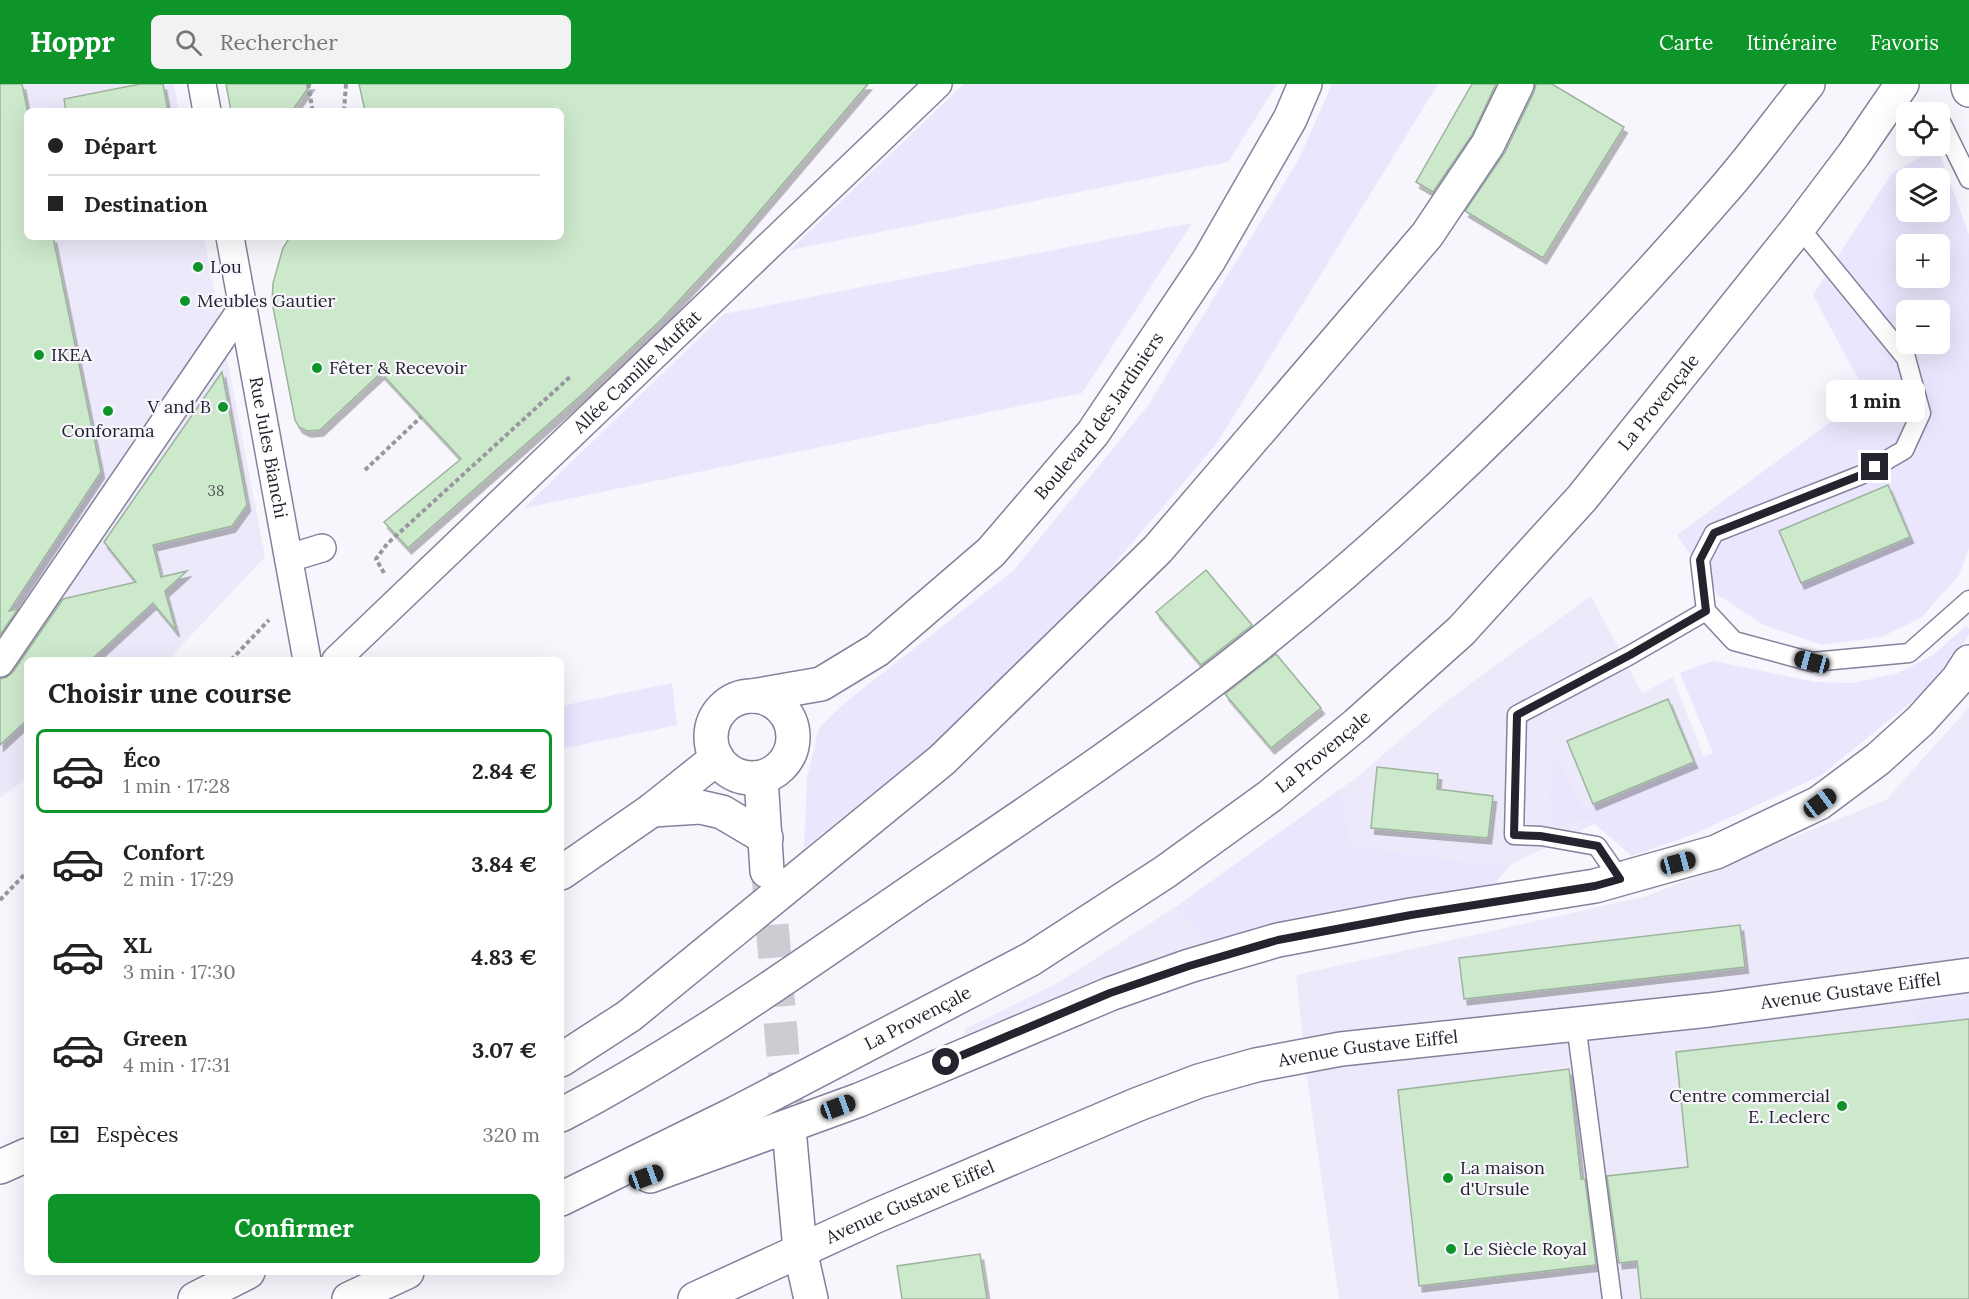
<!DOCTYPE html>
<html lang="fr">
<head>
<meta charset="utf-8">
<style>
	body { margin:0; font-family:Lora,serif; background:#f2f2f2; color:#222; height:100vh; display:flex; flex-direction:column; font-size:22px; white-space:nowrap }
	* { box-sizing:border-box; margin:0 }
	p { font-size:20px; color:#767676 }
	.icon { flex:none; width:33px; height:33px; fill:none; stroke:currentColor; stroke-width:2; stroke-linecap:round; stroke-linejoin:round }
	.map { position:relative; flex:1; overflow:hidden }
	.details { position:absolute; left:24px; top:573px; width:540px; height:618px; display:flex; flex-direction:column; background:#fff; border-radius:9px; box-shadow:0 6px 24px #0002 }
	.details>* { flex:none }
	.hud { position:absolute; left:24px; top:24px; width:540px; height:132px; border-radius:9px; box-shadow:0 6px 24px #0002; display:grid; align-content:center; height:132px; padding:0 24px; background:#fff }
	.tools { position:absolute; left:1896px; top:18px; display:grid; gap:12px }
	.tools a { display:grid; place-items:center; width:54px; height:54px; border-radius:9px; background:#fff; box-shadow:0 6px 24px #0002; font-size:30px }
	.end { position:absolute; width:27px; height:27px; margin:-14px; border:8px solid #25242e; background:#fff; box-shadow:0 0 0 3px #fff }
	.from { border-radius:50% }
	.bubble { position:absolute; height:42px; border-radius:9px; background:#fff; box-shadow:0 6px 24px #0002; font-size:20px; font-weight:800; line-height:42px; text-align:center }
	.car { position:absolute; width:18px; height:36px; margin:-18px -9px; border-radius:8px; box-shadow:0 0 4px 2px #0007; background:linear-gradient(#222 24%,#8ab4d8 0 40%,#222 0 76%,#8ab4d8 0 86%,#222 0) }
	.hud b { display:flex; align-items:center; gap:21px; height:57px; font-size:22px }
	.hud b+b { border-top:2px solid #e0e0e0 }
	.hud i { width:15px; height:15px; background:#222 }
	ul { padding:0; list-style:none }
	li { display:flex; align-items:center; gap:18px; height:84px; margin:0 12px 9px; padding:0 12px; border:3px solid transparent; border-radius:9px }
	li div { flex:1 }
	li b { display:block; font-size:22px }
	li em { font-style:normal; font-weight:800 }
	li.on { border-color:#0d9529 }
	li>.icon { width:54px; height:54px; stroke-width:1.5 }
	h2 { padding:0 24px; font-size:27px; line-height:72px }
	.pay { display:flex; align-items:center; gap:15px; height:66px; padding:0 24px; font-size:22px }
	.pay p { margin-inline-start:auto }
	.action { display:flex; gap:12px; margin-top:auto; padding:12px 24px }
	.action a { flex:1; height:69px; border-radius:9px; background:#0d9529; color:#fff; font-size:24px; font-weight:800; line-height:69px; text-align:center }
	header { display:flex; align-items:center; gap:36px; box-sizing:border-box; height:84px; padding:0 30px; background:#0d9529; color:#fff }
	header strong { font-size:28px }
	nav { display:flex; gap:33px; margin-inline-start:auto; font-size:21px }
	.search { width:420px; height:54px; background:#f2f2f2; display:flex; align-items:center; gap:15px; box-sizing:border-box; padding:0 21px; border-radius:9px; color:#767676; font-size:22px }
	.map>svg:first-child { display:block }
	.built { fill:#eceafa }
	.green { fill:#e9e6fd; fill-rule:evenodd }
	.building { fill:#cde9cc; stroke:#9db39d; stroke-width:1.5; filter:url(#shadow) }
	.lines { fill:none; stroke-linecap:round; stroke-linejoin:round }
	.minor-tunnel { stroke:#cdccd3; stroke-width:33; stroke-dasharray:33 16; stroke-linecap:butt }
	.service-casing { stroke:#85819c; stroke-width:21 }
	.pedestrian-casing { stroke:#85819c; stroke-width:30 }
	.minor-casing { stroke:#85819c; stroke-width:36 }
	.tertiary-casing { stroke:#85819c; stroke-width:36 }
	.motorway-casing { stroke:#85819c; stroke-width:36 }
	.path { stroke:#98979f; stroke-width:4; stroke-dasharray:4.5 3; stroke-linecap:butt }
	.service { stroke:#fff; stroke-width:18 }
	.pedestrian { stroke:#fff; stroke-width:27 }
	.minor { stroke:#fff; stroke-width:33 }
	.tertiary { stroke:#fff; stroke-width:33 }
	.motorway { stroke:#fff; stroke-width:33 }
	.route { stroke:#25242e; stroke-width:8 }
	.poi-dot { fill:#0d9529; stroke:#f7f6fc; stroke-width:2 }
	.labels { text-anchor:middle; stroke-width:4.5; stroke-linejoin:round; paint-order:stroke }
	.number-label { font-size:15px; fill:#4f5556 }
	.poi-label { font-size:18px; fill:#25242e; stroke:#f7f6fc; text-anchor:start }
	.street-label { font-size:18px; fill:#25242e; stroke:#f7f6fc }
</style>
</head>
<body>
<header>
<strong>Hoppr</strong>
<div class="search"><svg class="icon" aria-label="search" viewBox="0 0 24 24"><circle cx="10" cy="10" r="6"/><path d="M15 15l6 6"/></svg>Rechercher</div>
<nav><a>Carte</a><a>Itinéraire</a><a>Favoris</a></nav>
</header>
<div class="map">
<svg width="1969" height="1215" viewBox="0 0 1969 1215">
	<defs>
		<filter id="shadow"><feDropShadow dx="3.5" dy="6" stdDeviation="0" flood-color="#0004"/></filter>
	</defs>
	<rect width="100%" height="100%" fill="#f7f6fc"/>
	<g class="built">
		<path d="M0 0H174L179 27H27V153H204L265 473 168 576H27V694L0 714Z"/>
		<path d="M1591 512 1642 609 1673 593 1708 684 1510 781 1491 804 1105 897 1029 926 964 954 965 945 1059 898 1202 806 1357 693 1444 619Z"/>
		<path d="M1969 623V1215H1339L1308 1002 1296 891 1647 812 1886 716Z"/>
	</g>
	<g class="green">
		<path d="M964 0H1277L1228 78 790 166Z"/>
		<path d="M1332 0H1438L1217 359 1088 511 935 660 804 764 807 694 819 644 846 618 1013 487 1147 323 1299 75Z"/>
		<path d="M1935 62H1937L1969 151V464L1959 491 1921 534 1881 553 1822 561 1762 540 1718 511 1677 451 1867 311 1813 211 1892 89 1925 71ZM1906 94H1940V128H1906ZM1906 160H1940V194H1906ZM1906 226H1940V260H1906Z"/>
		<path d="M1192 139 1082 309 524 424 724 230Z"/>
		<path d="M1966 542 1969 545V550L1957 569 1920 611 1820 692 1694 750 1632 772 1589 735 1548 743 1555 718 1549 717 1553 684 1552 669 1585 727 1713 669 1680 589 1713 577 1815 598 1853 599 1898 589 1933 571Z"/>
		<path d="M672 599 677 641 561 665V622Z"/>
		<path d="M1340 705 1351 762 1455 777 1510 781 1491 804 1208 860 1177 822Z"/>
		<path d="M1969 915V935L1917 941 1913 929 1923 919Z"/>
	</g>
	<g class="building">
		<path d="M0 0H22L27 24V153H53L101 388 9 527 18 525 0 551Z"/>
		<path d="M140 0H163L168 27H66L64 15Z"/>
		<path d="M226 0H311L292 27H231Z"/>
		<path d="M359 0H868L737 154 662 235 586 307 408 464 384 438 461 375 381 289 320 346 307 347 299 343 295 336 272 218 273 199 283 164 290 153H561V27H365Z"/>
		<path d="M1472 0H1496L1472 51 1433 108 1416 98Z"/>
		<path d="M1536 0H1552L1624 43 1543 174 1465 127 1505 68 1534 8Z"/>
		<path d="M222 288 247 421 232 442 153 461 161 493 187 487 165 507 176 547 153 519 91 576H27V636L0 661V595L7 593 13 588 63 515 136 498 104 458Z"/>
		<path d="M1888 401 1910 453 1801 499 1779 447Z"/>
		<path d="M1206 486 1252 541 1201 581 1156 528Z"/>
		<path d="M1276 570 1321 624 1271 664 1225 610Z"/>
		<path d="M1668 615 1694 678 1593 720 1567 657Z"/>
		<path d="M1377 683 1438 690 1437 705 1493 712 1488 754 1371 744Z"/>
		<path d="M1740 841 1745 883 1464 915 1459 874Z"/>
		<path d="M1969 935V1215H1641L1637 1177 1619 1179 1607 1092 1688 1083 1676 968Z"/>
		<path d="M1569 985 1581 1095H1585L1596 1181 1419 1202 1398 1006Z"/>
		<path d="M980 1170 987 1215H902L897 1182Z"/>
	</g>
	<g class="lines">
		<path class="minor-tunnel" d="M768 792 790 1056"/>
		<defs>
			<g id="service">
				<path d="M1942 40 1969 95"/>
				<path d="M1799 143 1906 274 1921 329 1904 366 1861 391 1714 449 1700 476 1706 527 1734 557 1812 578 1909 569 1969 516"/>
				<path d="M1620 795 1597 762 1541 752 1514 751 1517 631 1630 571 1706 527"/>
				<path d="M1576 940 1612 1215"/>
			</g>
			<g id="pedestrian">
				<path d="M202 0 207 27"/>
				<path id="s1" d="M230 153 307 576"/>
				<path d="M289 474 322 464"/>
				<path id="s2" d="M336 576 938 0"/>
				<path d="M0 579 243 223"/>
			</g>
			<g id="minor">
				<path id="s3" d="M752 612 821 600 877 566 991 468 1093 349 1209 176 1290 35 1305 0"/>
				<circle cx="752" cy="653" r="41"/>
				<path d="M761 694 767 787"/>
				<path d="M652 726 700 723 722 728 766 754"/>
				<path d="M561 789 652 726 717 674"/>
				<path d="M790 1056 800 1166"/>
				<path d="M0 1083 27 1071"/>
			</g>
			<g id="tertiary">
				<path d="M800 1166 811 1215"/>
				<path id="s4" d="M695 1215 876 1132 1136 1021 1199 997 1256 981 1341 965 1709 926 1969 891"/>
			</g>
			<g id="motorway">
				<path d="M1968 3 1969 6"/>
				<path d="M561 976 629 932 942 676 1158 465 1427 151 1488 60 1517 0"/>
				<path d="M561 1031C687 965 802 882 919 802 1028 728 1137 656 1240 575 1414 438 1576 276 1721 109 1752 74 1779 36 1808 0"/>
				<path d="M650 1092 859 1016 1110 910 1189 882 1278 856 1411 831 1595 802 1716 768 1819 719 1878 675 1920 637 1958 595 1969 578"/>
				<path id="s5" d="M561 1115 736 1029 1031 875 1165 788 1270 712 1357 640 1461 547 1582 414 1799 143 1854 70 1902 0"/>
				<path d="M195 1215 248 1188"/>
				<path d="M349 1215 407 1188"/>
			</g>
		</defs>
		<use href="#service" class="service-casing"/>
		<use href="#pedestrian" class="pedestrian-casing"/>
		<use href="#minor" class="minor-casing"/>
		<use href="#tertiary" class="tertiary-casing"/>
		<use href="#motorway" class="motorway-casing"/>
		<g class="path">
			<path d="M308 0 312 23 311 27"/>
			<path d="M344 27 346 0"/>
			<path d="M365 386 421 333"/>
			<path d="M384 489 376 475 387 460 571 292"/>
			<path d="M231 576 269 536"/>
			<path d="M0 816 27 788"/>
		</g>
		<use href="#service" class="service"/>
		<use href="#pedestrian" class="pedestrian"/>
		<use href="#minor" class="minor"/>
		<use href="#tertiary" class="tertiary"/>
		<use href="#motorway" class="motorway"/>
	</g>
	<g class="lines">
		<path class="route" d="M946 978 1110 909 1189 882 1278 856 1411 831 1595 802 1620 795 1598 762 1540 752 1514 751 1517 631 1630 571 1706 527 1700 476 1714 449 1861 391 1875 383"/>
	</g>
	<g class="poi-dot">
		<circle cx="198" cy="183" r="6"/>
		<circle cx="185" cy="217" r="6"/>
		<circle cx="39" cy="271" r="6"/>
		<circle cx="317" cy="284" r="6"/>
		<circle cx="223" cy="323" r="6"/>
		<circle cx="108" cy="327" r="6"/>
		<circle cx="1842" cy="1022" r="6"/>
		<circle cx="1448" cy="1094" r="6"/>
		<circle cx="1451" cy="1165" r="6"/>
	</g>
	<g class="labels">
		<g class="number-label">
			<text x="216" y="412">38</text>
		</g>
		<g class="poi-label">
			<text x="210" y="189">Lou</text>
			<text x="197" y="223">Meubles Gautier</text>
			<text x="51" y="277">IKEA</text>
			<text x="329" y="290">Fêter &amp; Recevoir</text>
			<text x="211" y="329" text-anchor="end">V and B</text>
			<text x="108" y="353" text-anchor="middle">Conforama</text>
			<text x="1830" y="1018" text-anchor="end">Centre commercial<tspan x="1830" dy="21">E. Leclerc</tspan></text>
			<text x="1460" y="1090">La maison<tspan x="1460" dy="21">d'Ursule</tspan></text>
			<text x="1463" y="1171">Le Siècle Royal</text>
		</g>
		<g class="street-label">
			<text dy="6" stroke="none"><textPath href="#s2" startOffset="417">Allée Camille Muffat</textPath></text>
			<text dy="6" stroke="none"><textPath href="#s5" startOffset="1372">La Provençale</textPath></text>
			<text dy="6" stroke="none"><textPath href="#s3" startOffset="460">Boulevard des Jardiniers</textPath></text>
			<text dy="6" stroke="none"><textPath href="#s1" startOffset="214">Rue Jules Bianchi</textPath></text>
			<text dy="6" stroke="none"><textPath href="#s5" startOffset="886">La Provençale</textPath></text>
			<text dy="6" stroke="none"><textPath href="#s4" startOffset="1208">Avenue Gustave Eiffel</textPath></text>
			<text dy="6" stroke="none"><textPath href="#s5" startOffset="400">La Provençale</textPath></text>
			<text dy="6" stroke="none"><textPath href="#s4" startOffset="722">Avenue Gustave Eiffel</textPath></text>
			<text dy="6" stroke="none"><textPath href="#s4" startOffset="236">Avenue Gustave Eiffel</textPath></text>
		</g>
	</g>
</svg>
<div class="tools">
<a><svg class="icon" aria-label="locate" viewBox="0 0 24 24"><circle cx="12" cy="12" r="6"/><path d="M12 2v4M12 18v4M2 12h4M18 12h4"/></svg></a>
<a><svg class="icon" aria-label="layers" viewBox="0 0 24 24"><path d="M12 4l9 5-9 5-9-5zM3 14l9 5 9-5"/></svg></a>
<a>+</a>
<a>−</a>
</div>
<i class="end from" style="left:946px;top:978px"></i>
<i class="end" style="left:1875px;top:383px"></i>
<div class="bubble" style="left:1826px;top:296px;width:99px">1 min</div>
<i class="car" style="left:1812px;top:578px;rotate:285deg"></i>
<i class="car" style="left:1820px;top:719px;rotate:53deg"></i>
<i class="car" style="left:1678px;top:779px;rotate:75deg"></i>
<i class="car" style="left:838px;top:1023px;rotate:70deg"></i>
<i class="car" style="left:646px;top:1093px;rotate:70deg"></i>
<div class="hud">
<b><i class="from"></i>Départ</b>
<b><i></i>Destination</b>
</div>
<section class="details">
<h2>Choisir une course</h2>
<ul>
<li class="on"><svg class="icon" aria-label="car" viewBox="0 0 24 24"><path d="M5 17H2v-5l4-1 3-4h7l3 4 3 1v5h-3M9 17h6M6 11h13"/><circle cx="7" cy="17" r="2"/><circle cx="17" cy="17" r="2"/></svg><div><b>Éco</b><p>1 min · 17:28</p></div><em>2.84 €</em></li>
<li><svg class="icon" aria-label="car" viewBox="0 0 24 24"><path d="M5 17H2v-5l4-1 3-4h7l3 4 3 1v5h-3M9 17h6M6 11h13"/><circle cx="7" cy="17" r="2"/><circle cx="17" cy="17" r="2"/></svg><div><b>Confort</b><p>2 min · 17:29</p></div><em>3.84 €</em></li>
<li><svg class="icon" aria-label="car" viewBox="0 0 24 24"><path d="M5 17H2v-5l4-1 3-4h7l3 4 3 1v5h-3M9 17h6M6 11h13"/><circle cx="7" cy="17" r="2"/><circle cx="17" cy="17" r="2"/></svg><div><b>XL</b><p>3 min · 17:30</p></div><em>4.83 €</em></li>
<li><svg class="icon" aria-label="car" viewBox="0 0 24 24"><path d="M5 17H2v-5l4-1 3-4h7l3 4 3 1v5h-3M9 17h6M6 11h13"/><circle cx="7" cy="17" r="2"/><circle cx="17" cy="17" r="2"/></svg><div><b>Green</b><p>4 min · 17:31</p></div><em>3.07 €</em></li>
</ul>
<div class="pay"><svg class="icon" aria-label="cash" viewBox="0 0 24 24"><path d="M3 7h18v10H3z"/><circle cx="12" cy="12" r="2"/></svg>Espèces<p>320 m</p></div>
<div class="action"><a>Confirmer</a></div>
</section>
</div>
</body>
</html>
